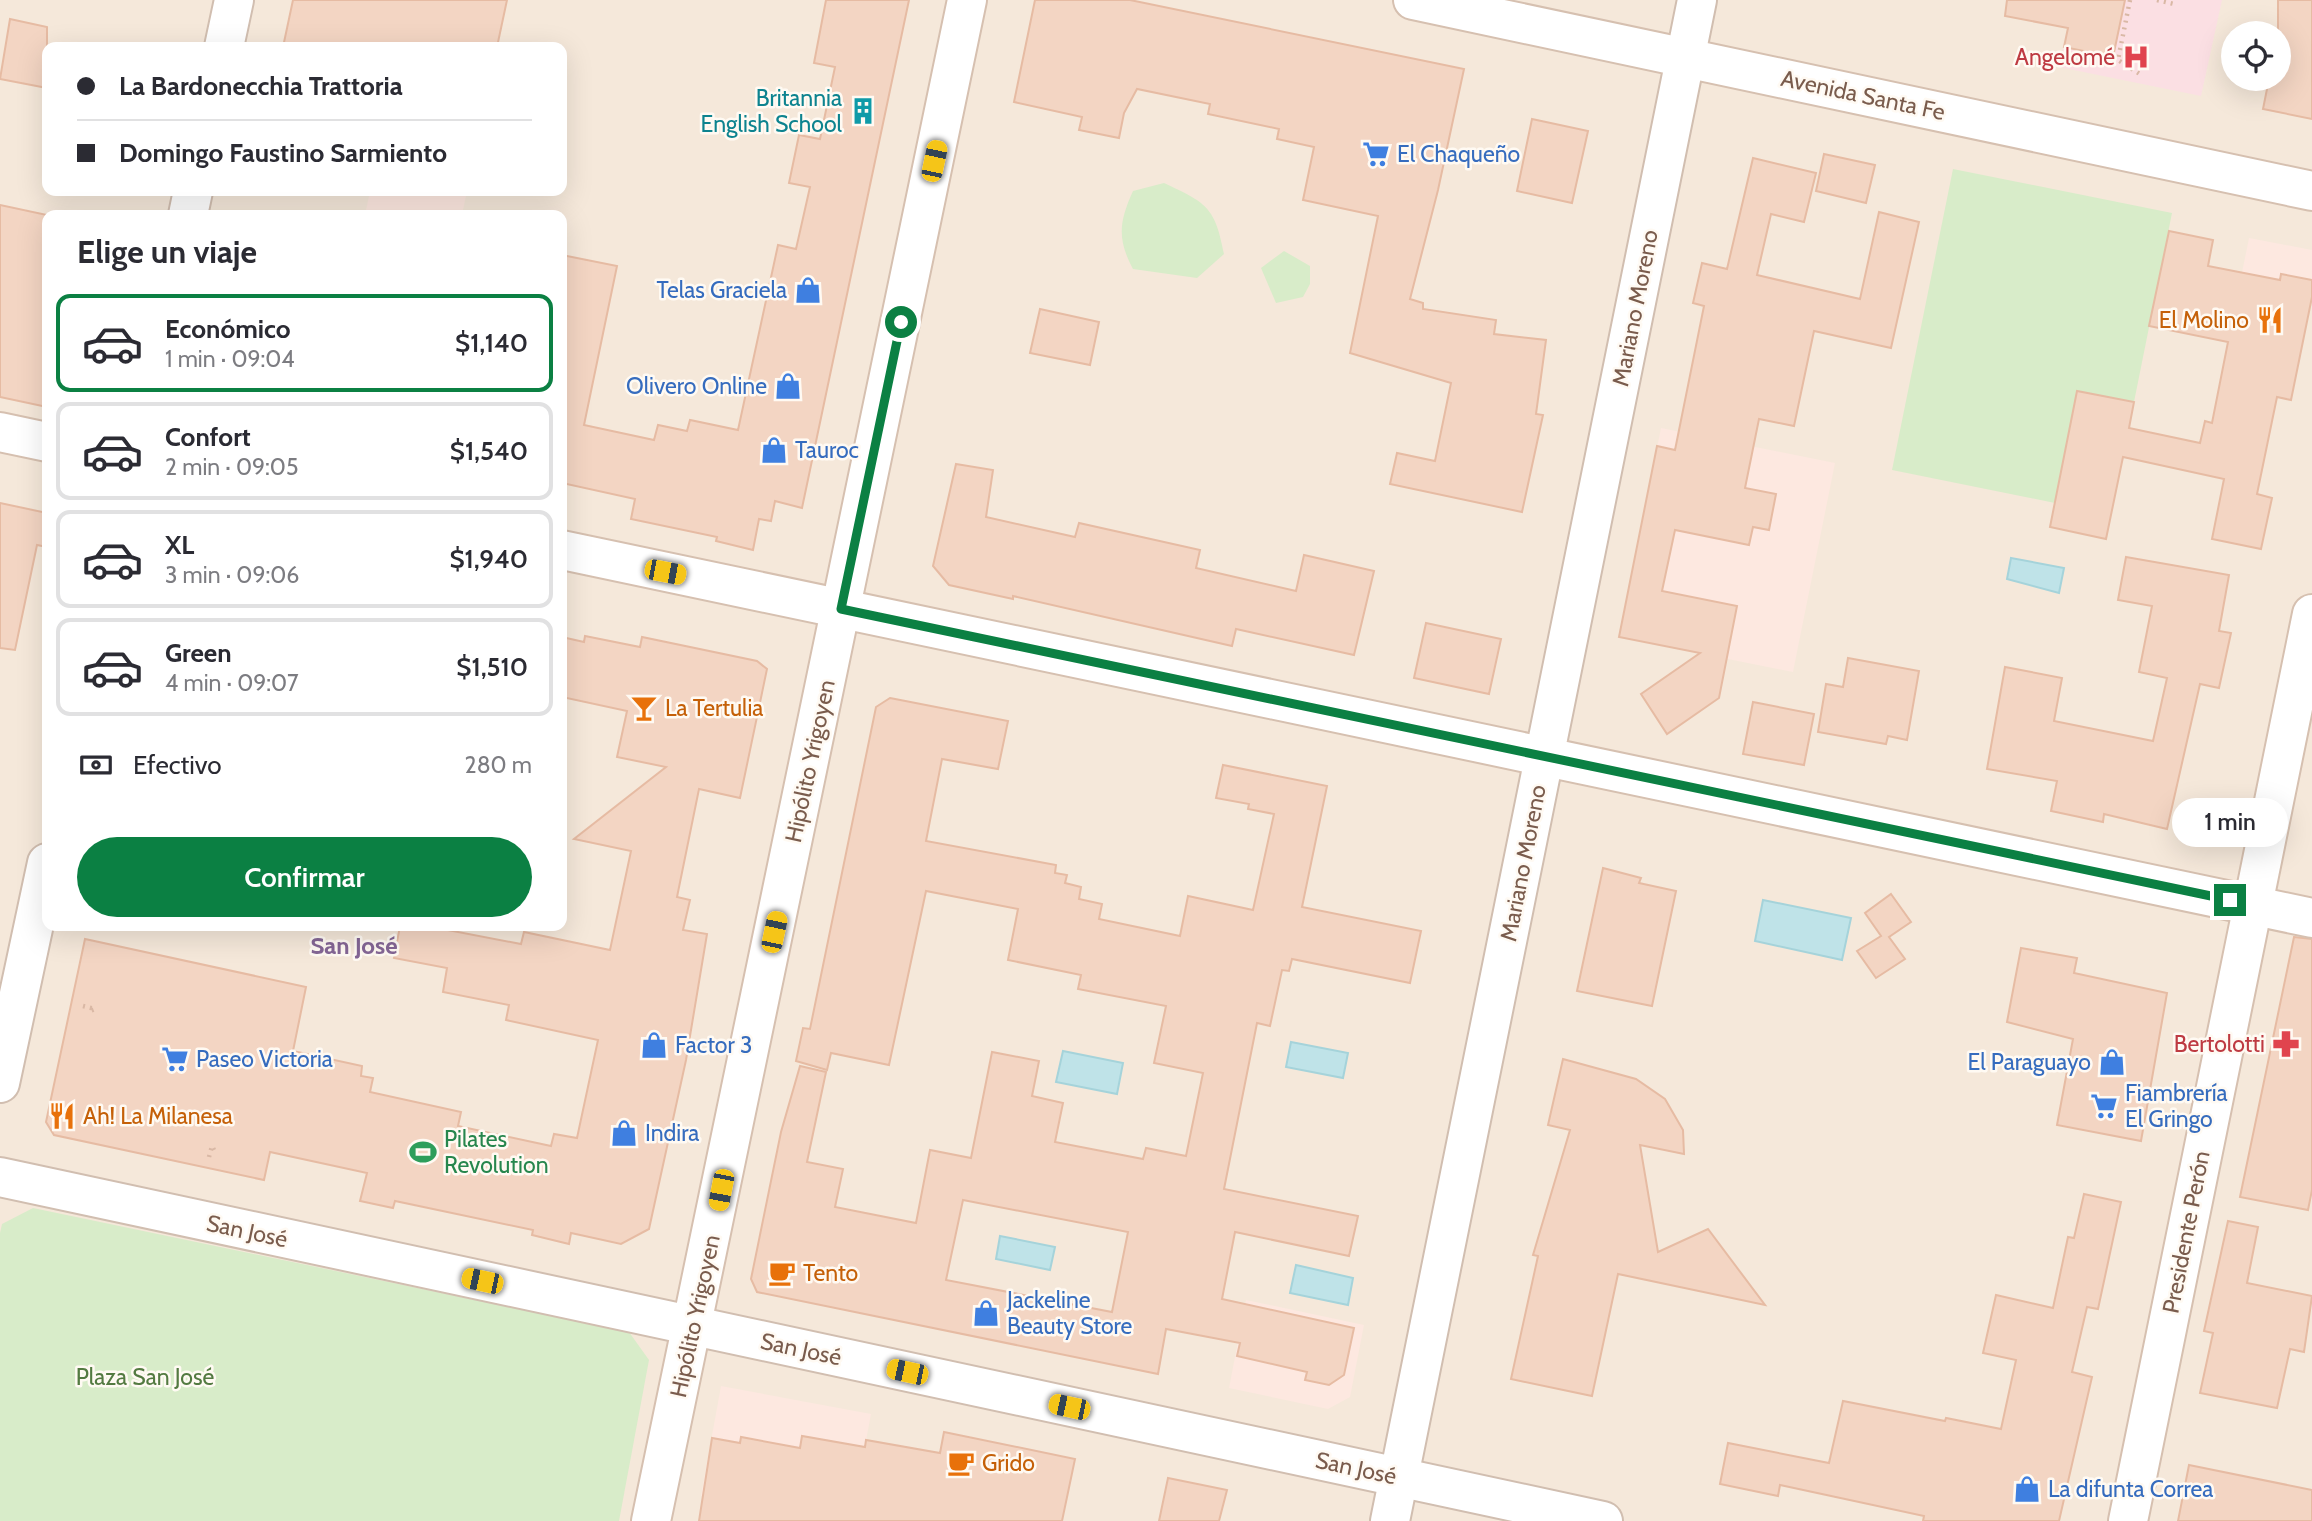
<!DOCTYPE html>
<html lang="es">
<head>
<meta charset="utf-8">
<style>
	body { margin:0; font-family:Cabin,sans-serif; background:#f7f7f7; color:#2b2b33; height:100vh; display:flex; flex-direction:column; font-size:26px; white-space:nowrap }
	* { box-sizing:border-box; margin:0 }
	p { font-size:23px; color:#7c7c81 }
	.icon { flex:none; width:38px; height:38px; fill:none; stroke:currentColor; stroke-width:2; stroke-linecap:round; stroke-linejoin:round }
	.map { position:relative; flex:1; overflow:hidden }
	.side { position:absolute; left:42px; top:210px; width:525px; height:721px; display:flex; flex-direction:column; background:#fff; border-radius:14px; box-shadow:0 7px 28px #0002 }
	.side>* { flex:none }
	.banner { position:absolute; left:42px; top:42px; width:525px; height:154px; border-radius:14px; box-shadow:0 7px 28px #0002; display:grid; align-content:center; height:154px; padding:0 35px; background:#fff }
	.controls { position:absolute; left:2221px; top:21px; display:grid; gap:14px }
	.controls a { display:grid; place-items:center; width:70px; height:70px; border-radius:50%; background:#fff; box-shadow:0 7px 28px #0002; font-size:35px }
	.end { position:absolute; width:32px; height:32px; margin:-16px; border:9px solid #0b8043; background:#fff; box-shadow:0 0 0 4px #fff }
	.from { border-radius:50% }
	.bubble { position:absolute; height:49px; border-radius:24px; background:#fff; box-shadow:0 7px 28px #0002; font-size:23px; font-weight:600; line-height:49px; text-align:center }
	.car { position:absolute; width:21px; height:42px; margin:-21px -10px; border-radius:9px; box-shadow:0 0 5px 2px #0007; background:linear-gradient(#f5c518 24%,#345 0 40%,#f5c518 0 76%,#345 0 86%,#f5c518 0) }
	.banner b { display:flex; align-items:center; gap:24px; height:66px; font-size:26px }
	.banner b+b { border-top:2px solid #e1e1e2 }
	.banner i { width:18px; height:18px; background:#2b2b33 }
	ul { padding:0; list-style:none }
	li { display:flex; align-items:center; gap:21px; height:98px; margin:0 14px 10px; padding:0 21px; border:4px solid #e1e1e2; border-radius:14px }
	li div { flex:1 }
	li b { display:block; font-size:26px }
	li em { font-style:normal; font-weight:600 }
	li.active { border-color:#0b8043 }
	li>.icon { width:63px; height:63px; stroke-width:1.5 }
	h2 { padding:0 35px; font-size:32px; line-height:84px }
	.pay { display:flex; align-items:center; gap:18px; height:77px; padding:0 35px; font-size:26px }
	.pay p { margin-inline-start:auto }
	.primary-button { display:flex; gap:14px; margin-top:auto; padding:14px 35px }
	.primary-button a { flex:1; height:80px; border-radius:42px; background:#0b8043; color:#fff; font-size:28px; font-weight:600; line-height:80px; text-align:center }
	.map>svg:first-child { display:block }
	.residential { fill:#f5e8da; fill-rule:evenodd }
	.commercial { fill:#fde8e0 }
	.medical { fill:#fbdfe3 }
	.green { fill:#d8ecc9 }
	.water { fill:#bfe3e8; stroke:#a5d3da; stroke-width:2 }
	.building { fill:#f3d5c3; stroke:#e6bba3; stroke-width:2; fill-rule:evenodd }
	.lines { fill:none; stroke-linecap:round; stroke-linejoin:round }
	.street-casing { stroke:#d1beb0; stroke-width:42 }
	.secondary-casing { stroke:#d6c0b0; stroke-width:42 }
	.path { stroke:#d9b8a5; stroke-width:4.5; stroke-dasharray:2 5; stroke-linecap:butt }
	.street { stroke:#fff; stroke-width:38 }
	.secondary { stroke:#fff; stroke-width:38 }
	.route { stroke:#0b8043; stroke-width:9 }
	.labels { text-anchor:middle; stroke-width:5; stroke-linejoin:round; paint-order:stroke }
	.health-label { font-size:23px; fill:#be3a42; stroke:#fffaf3; text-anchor:end }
	.street-label { font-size:23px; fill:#7a5c4d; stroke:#fffaf3 }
	.culture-label { font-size:23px; fill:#0d838f; stroke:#fffaf3; text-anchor:end }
	.shop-label { font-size:23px; fill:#366cbe; stroke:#fffaf3; text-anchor:start }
	.food-label { font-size:23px; fill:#c56008; stroke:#fffaf3; text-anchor:start }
	.leisure-label { font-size:23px; fill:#27864d; stroke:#fffaf3; text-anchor:start }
	.park-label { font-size:23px; fill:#537a41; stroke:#fffaf3 }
	.neighbourhood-label { font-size:24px; font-weight:bold; fill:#846695; stroke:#fffaf3 }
</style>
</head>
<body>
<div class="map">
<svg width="2312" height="1521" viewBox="0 0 2312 1521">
	<rect width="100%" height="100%" fill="#fdf6ec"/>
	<path class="residential" d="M0 0H2312V1521H0ZM2233 33H2278V79H2233ZM47 47H562V191H47ZM47 215H562V926H47Z"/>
	<g class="commercial">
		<path d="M370 191H467L462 215H365Z"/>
		<path d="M2249 238 2312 250V297L2291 400 2219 386Z"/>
		<path d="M1661 428 1835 463 1793 672 1619 637Z"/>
		<path d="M1246 1300 1364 1325 1350 1397 1328 1409 1229 1388Z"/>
		<path d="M721 1386 871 1414 851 1521 701 1496Z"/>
	</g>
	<path class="medical" d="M2074 0H2222L2201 96 2059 67Z"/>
	<g class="green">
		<path d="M1953 169 2172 213 2134 402 2077 391 2055 503 1892 470Z"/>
		<path d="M1164 183C1206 203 1215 206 1224 254L1197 278 1133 269C1117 239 1119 222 1133 191Z"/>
		<path d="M1284 251 1310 266V284L1303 297 1276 303 1261 268Z"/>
		<path d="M33 1208 629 1332 649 1360 619 1521H0V1233L2 1224Z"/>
	</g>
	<g class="water">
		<path d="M2011 558 2064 568 2059 593 2007 579Z"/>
		<path d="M1763 900 1851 918 1842 960 1755 941Z"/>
		<path d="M1291 1042 1348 1053 1343 1078 1286 1067Z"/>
		<path d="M1063 1051 1123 1063 1117 1094 1056 1082Z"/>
		<path d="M1000 1236 1055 1247 1050 1270 996 1259Z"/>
		<path d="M1296 1265 1353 1278 1348 1305 1290 1293Z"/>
	</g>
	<g class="building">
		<path d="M293 0H507L497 47H283Z"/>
		<path d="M826 0H909L802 508 775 501 771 521 759 519 753 550 716 541 717 537 631 519 635 499 562 483V255L617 266 584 425 654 440 658 425 687 431 690 420 738 430 778 245 796 249 810 187 789 183 799 135 820 139 835 67 814 63Z"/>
		<path d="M1035 0H1130L1464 69 1438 190 1410 299 1423 303V309L1496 320 1494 334 1546 340 1536 414 1543 415 1522 512 1390 484 1397 453 1435 461 1451 383 1350 353 1378 216 1303 200 1314 147 1277 139 1279 129 1208 114 1210 104 1137 89 1124 113 1119 138 1079 130 1082 117 1014 102Z"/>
		<path d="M2007 0H2125L2113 57 2064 47 2068 28 2005 16Z"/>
		<path d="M2278 0H2312V119L2263 109 2269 79H2278Z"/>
		<path d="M10 19 47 27V88L0 79Z"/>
		<path d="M1532 119 1588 131 1572 203 1517 191Z"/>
		<path d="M1824 154 1875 165 1866 203 1816 191Z"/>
		<path d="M1753 158 1816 173 1804 222 1771 214 1757 275 1860 299 1879 212 1919 222 1891 348 1814 331 1794 426 1759 419 1745 488 1776 494 1769 530 1753 527 1749 545 1675 530 1662 591 1737 606 1719 698 1667 734 1641 694 1700 653 1619 637 1657 446 1675 450 1704 306 1693 303 1702 263 1727 269Z"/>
		<path d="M0 205 47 215V407L0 397Z"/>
		<path d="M2169 231 2213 240 2208 266 2280 280 2281 274 2312 280V297L2291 400 2277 397 2257 494 2272 498 2261 549 2212 539 2224 479 2123 457 2106 539 2050 527 2077 391 2134 402 2129 428 2200 443 2205 421 2212 423 2228 342 2149 326Z"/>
		<path d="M1040 309 1099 322 1090 365 1030 353Z"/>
		<path d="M956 464 993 470 986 517 1075 537 1079 523 1200 550 1196 568 1296 591 1304 555 1374 571 1354 655 1236 629 1232 646 1013 596V599L949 585 933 566Z"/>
		<path d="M0 503 47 513V547L37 545 15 650 0 648Z"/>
		<path d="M2126 557 2229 575 2219 631 2231 633 2219 688 2200 684 2167 829 2104 814 2103 822 2051 811 2057 781 1987 769 2005 667 2062 678 2054 721 2153 741 2167 678 2139 672 2152 606 2118 600Z"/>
		<path d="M1426 623 1501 639 1489 694 1414 678Z"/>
		<path d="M585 636 640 647 642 637 757 661 767 669 740 798 699 789 677 897 690 900 683 930 707 934 686 1060 649 1229 621 1244 571 1233 569 1244 532 1235 533 1230 395 1201 393 1208 360 1201 367 1173 270 1152 264 1180 54 1135 46 1122 85 939 306 987 293 1051 362 1066 361 1076 373 1078 370 1092 461 1112 458 1126 551 1146 554 1134 577 1138 598 1040 506 1020 509 1005 443 992 447 968 394 958 400 926H427L521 944 524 932 610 950 631 851 574 839 666 767 617 757 627 711 562 697V637L584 642Z"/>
		<path d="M1848 658 1919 671 1907 740 1888 736 1886 744 1818 732 1826 684 1843 687Z"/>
		<path d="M890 698 1008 721 998 769 942 759 926 841 1056 865 1055 873 1067 875 1065 883 1081 887 1079 899 1102 904 1099 919 1180 936 1188 896 1253 910 1274 814 1248 809 1249 804 1216 798 1223 765 1327 786 1302 907 1421 931 1410 983 1292 959 1289 971 1282 970 1270 1026 1257 1023 1224 1189 1358 1216 1349 1256 1235 1232 1222 1299 1354 1328 1344 1375 1329 1385 1305 1380 1307 1372 1237 1356 1240 1343 1166 1329 1158 1374 757 1292 751 1279 781 1132 800 1066 826 1072 807 1162 843 1169 835 1207 916 1223 930 1150 971 1158 992 1052 1039 1061 1032 1096 1063 1103 1055 1142 1143 1159 1146 1148 1186 1156 1203 1073 1154 1063 1166 1006 1078 989 1081 975 1008 960 1018 909 926 891 889 1065 831 1053 827 1070 796 1061 803 1028 810 1029 876 707ZM963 1200 1128 1232 1112 1312 946 1280Z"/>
		<path d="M1753 702 1814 714 1804 765 1743 754Z"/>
		<path d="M1603 868 1641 878 1639 883 1676 891 1652 1006 1577 991Z"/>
		<path d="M1891 894 1911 922 1889 937 1905 959 1876 978 1857 951 1881 936 1865 913Z"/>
		<path d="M2294 937 2312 939V1190L2308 1210 2240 1197Z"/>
		<path d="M2021 948 2077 958 2074 973 2167 993 2141 1141 2057 1125 2073 1039 2007 1022Z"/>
		<path d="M1563 1059 1636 1079 1665 1099 1683 1130 1684 1154 1640 1145 1658 1252 1708 1229 1765 1305 1618 1274 1592 1396 1511 1379 1538 1256 1533 1255 1570 1130 1548 1125Z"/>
		<path d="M2084 1194 2121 1202 2098 1309 2087 1307 2072 1372 2092 1377 2059 1521H1923L1924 1516 1780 1485 1778 1496 1720 1484 1728 1443 1829 1463 1843 1401 1945 1421 1946 1418 2001 1429 2016 1360 1983 1353 1996 1295 2053 1308 2068 1237 2074 1238Z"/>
		<path d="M2228 1221 2258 1227 2247 1283 2312 1296 2304 1352 2290 1349 2277 1408 2200 1393 2213 1333 2204 1331Z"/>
		<path d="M944 1432 1075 1459 1062 1521H699L712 1438 740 1443 741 1437 800 1448 802 1436 865 1447 866 1440 940 1453Z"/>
		<path d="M2189 1465 2312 1490V1521H2178Z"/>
		<path d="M1168 1478 1227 1490 1219 1521H1159Z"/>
	</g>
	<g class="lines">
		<defs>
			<g id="street">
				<path d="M224 47 234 0"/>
				<path d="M188 215 193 191"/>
				<path d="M0 1083 47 863"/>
				<path d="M0 1177 1603 1521"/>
				<path d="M1390 1521 1697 0"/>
			</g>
			<g id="secondary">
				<path d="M1413 0 2312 191"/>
				<path d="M0 432 47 442"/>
				<path d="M562 550 2312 918"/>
				<path d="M651 1521 967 0"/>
				<path d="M2128 1521 2312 614"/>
			</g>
		</defs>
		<use href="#street" class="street-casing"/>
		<use href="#secondary" class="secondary-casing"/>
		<g class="path">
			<path d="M2130 0 2118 60 2143 76"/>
			<path d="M2157 0 2174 4"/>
			<path d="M83 1006 95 1009 90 1011"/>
			<path d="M209 1157 212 1146 214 1150"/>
		</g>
		<use href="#street" class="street"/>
		<use href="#secondary" class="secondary"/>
	</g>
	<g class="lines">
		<path class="route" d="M901 322 841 609 2230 900"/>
	</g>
	<defs>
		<symbol id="hospital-bare" viewBox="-9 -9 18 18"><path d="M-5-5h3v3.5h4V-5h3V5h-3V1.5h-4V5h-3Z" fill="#e0444e" stroke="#fffaf3" stroke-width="2.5" paint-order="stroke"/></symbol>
		<symbol id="building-bare" viewBox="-9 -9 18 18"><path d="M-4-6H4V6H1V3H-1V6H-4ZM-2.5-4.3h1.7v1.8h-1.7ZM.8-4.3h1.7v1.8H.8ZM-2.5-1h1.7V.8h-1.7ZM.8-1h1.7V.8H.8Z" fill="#0f9aa8" stroke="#fffaf3" stroke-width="2.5" paint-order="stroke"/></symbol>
		<symbol id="supermarket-bare" viewBox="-9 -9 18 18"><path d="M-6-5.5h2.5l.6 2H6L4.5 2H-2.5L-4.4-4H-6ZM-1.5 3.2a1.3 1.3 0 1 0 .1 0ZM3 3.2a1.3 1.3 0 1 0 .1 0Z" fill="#3f7fe0" stroke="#fffaf3" stroke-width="2.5" paint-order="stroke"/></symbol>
		<symbol id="shop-bare" viewBox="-9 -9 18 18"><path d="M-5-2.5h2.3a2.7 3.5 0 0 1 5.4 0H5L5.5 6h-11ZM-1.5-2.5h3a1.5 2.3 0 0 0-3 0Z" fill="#3f7fe0" stroke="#fffaf3" stroke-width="2.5" paint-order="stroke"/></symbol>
		<symbol id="restaurant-bare" viewBox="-9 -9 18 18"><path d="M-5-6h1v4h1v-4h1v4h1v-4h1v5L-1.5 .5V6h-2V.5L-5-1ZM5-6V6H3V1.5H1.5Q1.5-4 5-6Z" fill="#e8710a" stroke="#fffaf3" stroke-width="2.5" paint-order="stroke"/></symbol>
		<symbol id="bar-bare" viewBox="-9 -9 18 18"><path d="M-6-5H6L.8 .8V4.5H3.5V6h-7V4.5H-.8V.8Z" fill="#e8710a" stroke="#fffaf3" stroke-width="2.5" paint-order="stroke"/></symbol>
		<symbol id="pharmacy-bare" viewBox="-9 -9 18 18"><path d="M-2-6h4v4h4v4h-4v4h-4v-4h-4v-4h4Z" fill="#e0444e" stroke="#fffaf3" stroke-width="2.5" paint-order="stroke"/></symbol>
		<symbol id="stadium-bare" viewBox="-9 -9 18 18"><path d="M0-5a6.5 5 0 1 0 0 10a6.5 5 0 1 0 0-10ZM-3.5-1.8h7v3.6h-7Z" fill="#2e9e5b" stroke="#fffaf3" stroke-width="2.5" paint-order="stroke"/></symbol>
		<symbol id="cafe-bare" viewBox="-9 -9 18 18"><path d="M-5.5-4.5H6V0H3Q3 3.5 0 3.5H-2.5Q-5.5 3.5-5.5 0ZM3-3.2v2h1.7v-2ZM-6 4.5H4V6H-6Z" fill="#e8710a" stroke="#fffaf3" stroke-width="2.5" paint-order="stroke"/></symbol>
	</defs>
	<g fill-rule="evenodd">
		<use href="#hospital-bare" x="2117" y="38" width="38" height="38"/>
		<use href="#building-bare" x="844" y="92" width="38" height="38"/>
		<use href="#supermarket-bare" x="1357" y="135" width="38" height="38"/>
		<use href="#shop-bare" x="789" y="271" width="38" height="38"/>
		<use href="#restaurant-bare" x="2251" y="301" width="38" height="38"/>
		<use href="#shop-bare" x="769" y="367" width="38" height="38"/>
		<use href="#shop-bare" x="755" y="431" width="38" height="38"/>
		<use href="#bar-bare" x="625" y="689" width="38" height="38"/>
		<use href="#pharmacy-bare" x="2267" y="1025" width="38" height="38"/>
		<use href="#shop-bare" x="635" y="1026" width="38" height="38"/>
		<use href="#supermarket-bare" x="156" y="1040" width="38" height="38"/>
		<use href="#shop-bare" x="2093" y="1043" width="38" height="38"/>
		<use href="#supermarket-bare" x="2085" y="1087" width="38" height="38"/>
		<use href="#restaurant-bare" x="43" y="1097" width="38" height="38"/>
		<use href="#shop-bare" x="605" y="1114" width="38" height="38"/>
		<use href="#stadium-bare" x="404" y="1133" width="38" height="38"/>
		<use href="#cafe-bare" x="763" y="1254" width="38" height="38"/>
		<use href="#shop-bare" x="967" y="1294" width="38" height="38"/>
		<use href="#cafe-bare" x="942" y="1444" width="38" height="38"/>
		<use href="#shop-bare" x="2008" y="1470" width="38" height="38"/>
	</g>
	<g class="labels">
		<g class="health-label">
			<text x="2115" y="65">Angelomé</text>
			<text x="2265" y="1052">Bertolotti</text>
		</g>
		<g class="street-label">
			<text transform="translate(1863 95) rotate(12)" y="8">Avenida Santa Fe</text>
			<text transform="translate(1635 308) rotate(-79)" y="8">Mariano Moreno</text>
			<text transform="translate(810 761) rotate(-78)" y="8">Hipólito Yrigoyen</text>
			<text transform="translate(1523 863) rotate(-79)" y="8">Mariano Moreno</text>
			<text transform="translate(247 1231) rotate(12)" y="8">San José</text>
			<text transform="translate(2186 1232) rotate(-79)" y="8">Presidente Perón</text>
			<text transform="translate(695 1316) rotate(-78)" y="8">Hipólito Yrigoyen</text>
			<text transform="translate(801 1349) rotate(12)" y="8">San José</text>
			<text transform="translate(1356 1468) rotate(12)" y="8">San José</text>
		</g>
		<g class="culture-label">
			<text x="842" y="106">Britannia<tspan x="842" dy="26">English School</tspan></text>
		</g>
		<g class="shop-label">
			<text x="1397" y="162">El Chaqueño</text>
			<text x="787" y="298" text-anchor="end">Telas Graciela</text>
			<text x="767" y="394" text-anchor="end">Olivero Online</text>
			<text x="795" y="458">Tauroc</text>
			<text x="675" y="1053">Factor 3</text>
			<text x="196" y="1067">Paseo Victoria</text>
			<text x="2091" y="1070" text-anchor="end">El Paraguayo</text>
			<text x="2125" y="1101">Fiambrería<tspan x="2125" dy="26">El Gringo</tspan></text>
			<text x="645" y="1141">Indira</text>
			<text x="1007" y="1308">Jackeline<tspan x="1007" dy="26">Beauty Store</tspan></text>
			<text x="2048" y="1497">La difunta Correa</text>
		</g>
		<g class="food-label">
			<text x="2249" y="328" text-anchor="end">El Molino</text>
			<text x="665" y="716">La Tertulia</text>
			<text x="83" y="1124">Ah! La Milanesa</text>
			<text x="803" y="1281">Tento</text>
			<text x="982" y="1471">Grido</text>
		</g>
		<g class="leisure-label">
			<text x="444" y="1147">Pilates<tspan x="444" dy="26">Revolution</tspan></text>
		</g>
		<g class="park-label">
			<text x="145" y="1385">Plaza San José</text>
		</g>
		<g class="neighbourhood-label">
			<text x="354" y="954">San José</text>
		</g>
	</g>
</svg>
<div class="controls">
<a><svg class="icon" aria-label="locate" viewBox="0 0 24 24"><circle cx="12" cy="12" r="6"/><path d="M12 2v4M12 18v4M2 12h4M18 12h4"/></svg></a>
</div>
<i class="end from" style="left:901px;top:322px"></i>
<i class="end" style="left:2230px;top:900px"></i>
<div class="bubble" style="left:2172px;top:798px;width:116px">1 min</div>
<i class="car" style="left:934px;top:161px;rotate:12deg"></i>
<i class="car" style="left:665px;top:572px;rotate:101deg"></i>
<i class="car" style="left:774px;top:932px;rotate:12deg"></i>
<i class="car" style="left:721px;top:1190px;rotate:191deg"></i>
<i class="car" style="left:482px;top:1281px;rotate:282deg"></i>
<i class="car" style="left:907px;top:1372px;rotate:282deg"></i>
<i class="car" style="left:1069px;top:1407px;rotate:282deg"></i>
<div class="banner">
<b><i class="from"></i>La Bardonecchia Trattoria</b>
<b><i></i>Domingo Faustino Sarmiento</b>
</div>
<section class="side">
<h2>Elige un viaje</h2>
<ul>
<li class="active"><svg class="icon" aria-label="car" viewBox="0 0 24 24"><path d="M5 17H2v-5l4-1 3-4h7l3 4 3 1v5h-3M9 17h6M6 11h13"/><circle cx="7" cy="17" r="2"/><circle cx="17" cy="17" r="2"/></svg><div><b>Económico</b><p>1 min · 09:04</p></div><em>$1,140</em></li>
<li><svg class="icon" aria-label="car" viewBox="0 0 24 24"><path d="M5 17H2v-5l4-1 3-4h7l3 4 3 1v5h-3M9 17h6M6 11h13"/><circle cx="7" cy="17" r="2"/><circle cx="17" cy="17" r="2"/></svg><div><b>Confort</b><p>2 min · 09:05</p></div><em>$1,540</em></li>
<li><svg class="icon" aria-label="car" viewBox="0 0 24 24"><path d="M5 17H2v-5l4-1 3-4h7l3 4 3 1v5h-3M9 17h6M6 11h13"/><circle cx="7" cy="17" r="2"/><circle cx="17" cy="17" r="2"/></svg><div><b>XL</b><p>3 min · 09:06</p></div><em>$1,940</em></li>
<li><svg class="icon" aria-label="car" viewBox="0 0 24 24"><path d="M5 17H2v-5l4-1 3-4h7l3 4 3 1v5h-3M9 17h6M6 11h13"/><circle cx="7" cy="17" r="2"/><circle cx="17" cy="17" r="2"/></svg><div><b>Green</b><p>4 min · 09:07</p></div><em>$1,510</em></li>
</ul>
<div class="pay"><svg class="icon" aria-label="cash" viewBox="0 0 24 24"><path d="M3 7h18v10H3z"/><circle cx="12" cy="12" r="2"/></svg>Efectivo<p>280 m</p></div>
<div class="primary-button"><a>Confirmar</a></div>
</section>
</div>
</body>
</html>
